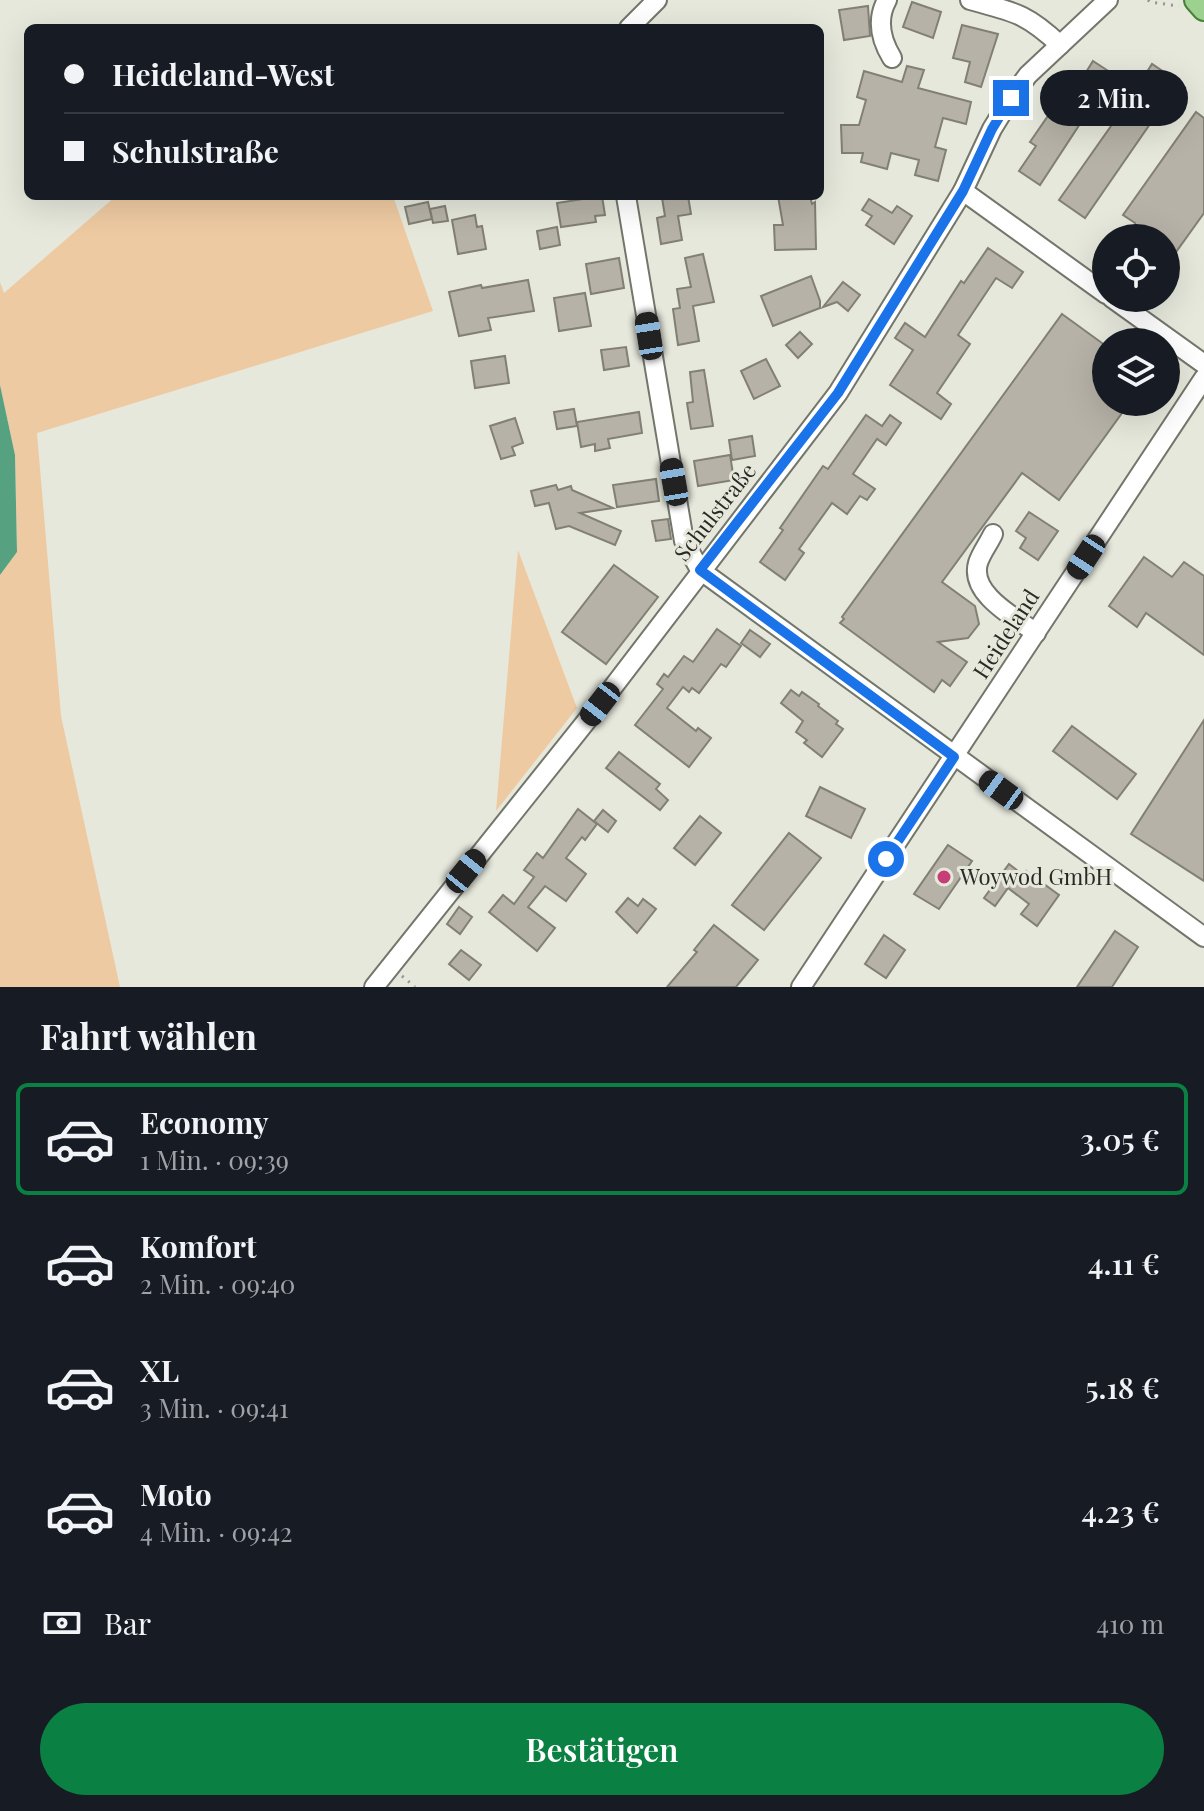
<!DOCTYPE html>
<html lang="de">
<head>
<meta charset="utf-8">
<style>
	body { margin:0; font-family:"Playfair Display",serif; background:#20242c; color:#f1f3f6; height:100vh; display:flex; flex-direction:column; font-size:30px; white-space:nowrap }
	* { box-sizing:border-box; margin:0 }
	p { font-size:26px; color:#9ea1a6 }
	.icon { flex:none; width:44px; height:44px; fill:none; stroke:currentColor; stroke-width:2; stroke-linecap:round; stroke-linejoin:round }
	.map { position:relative; height:987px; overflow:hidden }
	.drawer { display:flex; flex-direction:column; background:#171b24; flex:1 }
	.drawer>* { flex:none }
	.top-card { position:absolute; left:24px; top:24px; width:800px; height:176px; border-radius:12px; box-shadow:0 8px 32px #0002; display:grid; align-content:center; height:176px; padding:0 40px; background:#171b24 }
	.tools { position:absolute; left:1092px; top:224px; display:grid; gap:16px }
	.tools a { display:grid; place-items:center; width:88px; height:88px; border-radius:50%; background:#171b24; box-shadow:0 8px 32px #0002; font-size:40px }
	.end { position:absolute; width:36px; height:36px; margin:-18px; border:10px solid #1a73e8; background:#fff; box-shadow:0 0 0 4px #fff }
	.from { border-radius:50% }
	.bubble { position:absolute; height:56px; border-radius:28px; background:#171b24; box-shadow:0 8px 32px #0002; font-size:26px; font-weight:600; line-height:56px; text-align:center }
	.car { position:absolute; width:24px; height:48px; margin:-24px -12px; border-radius:10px; box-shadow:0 0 6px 2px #0007; background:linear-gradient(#222 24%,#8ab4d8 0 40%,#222 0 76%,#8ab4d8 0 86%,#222 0) }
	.top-card b { display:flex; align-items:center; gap:28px; height:76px; font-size:30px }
	.top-card b+b { border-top:2px solid #363941 }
	.top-card i { width:20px; height:20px; background:#f1f3f6 }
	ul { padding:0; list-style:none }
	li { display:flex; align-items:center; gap:24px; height:112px; margin:0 16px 12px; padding:0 24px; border:4px solid transparent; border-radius:12px }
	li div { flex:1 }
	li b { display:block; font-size:30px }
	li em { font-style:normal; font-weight:600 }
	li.current { border-color:#0b8043 }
	li>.icon { width:72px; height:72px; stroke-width:1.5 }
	h2 { padding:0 40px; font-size:36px; line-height:96px }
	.pay { display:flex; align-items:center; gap:20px; height:88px; padding:0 40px; font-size:30px }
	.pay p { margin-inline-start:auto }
	.action { display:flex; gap:16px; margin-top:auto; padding:16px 40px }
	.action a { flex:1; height:92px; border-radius:48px; background:#0b8043; color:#fff; font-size:32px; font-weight:600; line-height:92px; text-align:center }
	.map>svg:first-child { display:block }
	.green { fill:#eecaa2 }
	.water { fill:#56a180 }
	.building { fill:#b6b2a7; stroke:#827f74; stroke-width:2 }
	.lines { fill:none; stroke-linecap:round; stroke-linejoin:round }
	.minor-casing { stroke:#73766b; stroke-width:22 }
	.major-casing { stroke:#4a823a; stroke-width:26 }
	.path { stroke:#95968d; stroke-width:3; stroke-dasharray:2 6; stroke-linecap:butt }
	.minor { stroke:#fff; stroke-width:18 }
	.major { stroke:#9dd190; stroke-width:22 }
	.route { stroke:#1a73e8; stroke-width:10 }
	.poi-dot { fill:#c73e76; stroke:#e6e8dc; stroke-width:3 }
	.labels { text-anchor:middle; stroke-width:6; stroke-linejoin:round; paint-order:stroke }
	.street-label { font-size:22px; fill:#292a25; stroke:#e6e8dc }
	.poi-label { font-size:22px; fill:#292a25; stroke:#e6e8dc; text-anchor:start }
</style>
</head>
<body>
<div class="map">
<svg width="1204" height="987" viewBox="0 0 1204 987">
	<rect width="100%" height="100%" fill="#e6e8dc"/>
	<g class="green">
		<path d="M116 196H393L433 311 37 433 61 716 120 987H0V575L17 552 15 455 0 385V282L4 293Z"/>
		<path d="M518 550 577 708 496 811Z"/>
	</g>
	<path class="water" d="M0 385 15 455 17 552 0 575Z"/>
	<g class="building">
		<path d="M912 2 941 12 933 38 903 27Z"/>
		<path d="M868 6 870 36 844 40 839 10Z"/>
		<path d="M962 25 998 34 981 87 965 82 970 62 953 58Z"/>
		<path d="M1093 61 1136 89 1152 64 1179 82 1085 218 1059 200 1118 116 1095 101 1040 185 1019 171 1036 146 1030 142 1072 81 1078 85Z"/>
		<path d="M907 66 924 70 918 88 971 102 966 124 943 118 935 147 946 150 938 181 915 175 919 160 891 153 887 169 861 162 863 153H842L841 125H859L866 100 857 97 864 71 902 82Z"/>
		<path d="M1196 112 1204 118V213L1176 252 1166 245V238H1138L1135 223 1123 215Z"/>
		<path d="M602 196 605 215 595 216 596 222 561 227 557 203Z"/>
		<path d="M673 196H688L691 214 678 216 682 240 661 244 657 218 665 216 662 198Z"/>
		<path d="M778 196H810L812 204 815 202 816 249 775 250 774 225H783Z"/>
		<path d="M869 199 892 213 897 206 912 216 894 244 866 225 872 216 862 210Z"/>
		<path d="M428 202 432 219 409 224 405 207Z"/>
		<path d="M445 206 448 221 433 223 430 209Z"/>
		<path d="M475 215 477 227 482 226 486 249 458 254 452 220Z"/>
		<path d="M557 227 560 245 540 249 537 231Z"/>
		<path d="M988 248 1023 272 1012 288 996 278 958 335 970 344 937 393 951 404 941 419 890 385 913 350 895 338 905 323 925 337 961 281 964 283Z"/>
		<path d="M703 254 714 302 693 306 699 341 678 345 673 309 680 308 677 289 691 287 685 258Z"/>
		<path d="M619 258 624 288 591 294 586 264Z"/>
		<path d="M811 276 820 301V308L773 326 761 296Z"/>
		<path d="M528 280 534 311 488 318 491 330 459 336 449 292 481 285 482 288Z"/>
		<path d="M843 282 860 295 848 311 837 302 823 307Z"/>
		<path d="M585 293 591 326 559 331 554 298Z"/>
		<path d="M1062 314 1106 346V402H1130L1059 500 1022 473 942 582 975 606 979 624 968 638 938 642 967 662 950 686 942 680 934 692 840 623 844 619 842 617Z"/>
		<path d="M800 332 812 344 798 358 786 345Z"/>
		<path d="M626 347 629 366 604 370 601 350Z"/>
		<path d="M505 356 509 383 475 388 471 361Z"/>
		<path d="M766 359 780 386 754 399 741 371Z"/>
		<path d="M704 370 713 426 691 429 687 403 693 402 690 372Z"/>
		<path d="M574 409 577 426 557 429 554 412Z"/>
		<path d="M639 412 642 433 608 439 610 448 595 451V444L581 447 577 422Z"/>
		<path d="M866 415 882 426 890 415 901 423 886 445 877 439 853 474 875 489 867 500 860 496 847 514 832 503 799 549 804 553 785 580 760 562 783 530 780 528 823 466 828 469Z"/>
		<path d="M515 418 523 443 512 447 515 455 501 459 490 426Z"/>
		<path d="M752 436 755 456 732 460 729 440Z"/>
		<path d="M730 455 734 480 698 486 694 461Z"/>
		<path d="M656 479 659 501 617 507 613 485Z"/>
		<path d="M556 485 558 490 571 486 572 490 613 508 580 513 621 531 615 545 569 526 556 529 549 503 535 506 531 491Z"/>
		<path d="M1029 512 1058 531 1038 560 1020 548 1026 538 1016 531Z"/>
		<path d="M668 519 671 539 656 541 652 521Z"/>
		<path d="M1144 557 1172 577 1184 562 1204 576V655L1146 613 1137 627 1109 606Z"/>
		<path d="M614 565 658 597 606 664 562 632Z"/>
		<path d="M717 629 741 646 726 667 721 664 699 693 692 688 689 692 683 687 667 708 696 731 698 728 711 738 689 767 635 725 663 689 657 684 664 674 668 677 684 656 693 662Z"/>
		<path d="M750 630 770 644 760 657 741 643Z"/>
		<path d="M791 690 799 696 802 692 819 704 818 706 838 721 836 724 843 729 822 757 804 743 807 740 796 732 803 721 781 703Z"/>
		<path d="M1204 720V881L1131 834Z"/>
		<path d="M1072 726 1136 774 1117 799 1053 751Z"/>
		<path d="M619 752 660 784 656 789 668 800 660 810 606 768Z"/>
		<path d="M820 787 865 809 851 838 806 816Z"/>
		<path d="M578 809 597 824 585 840 582 837 566 858 586 874 566 901 545 886 528 907 555 928 537 951 489 912 503 895 514 904 534 877 524 870 537 853 543 858Z"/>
		<path d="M603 810 616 821 608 832 594 821Z"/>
		<path d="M700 816 721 833 695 865 674 848Z"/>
		<path d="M789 833 821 858 764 930 732 905Z"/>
		<path d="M948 845 972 861 939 909 914 894Z"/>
		<path d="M1009 864 1023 875 1026 871 1059 895 1037 926 1021 914 1029 904 1008 888 995 906 984 898Z"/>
		<path d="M628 898 638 906 643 899 656 909 637 933 616 912Z"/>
		<path d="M459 907 472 917 460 934 447 924Z"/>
		<path d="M714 925 758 960 736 987H667L697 952 694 950Z"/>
		<path d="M1115 931 1138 947 1112 987H1077Z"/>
		<path d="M884 935 905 950 886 978 865 964Z"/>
		<path d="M461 950 481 965 469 980 449 964Z"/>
	</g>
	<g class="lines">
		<defs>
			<g id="minor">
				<path d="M887 0C876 20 881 40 892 58"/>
				<path d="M970 0C1014 12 1026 13 1060 45"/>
				<path d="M629 28 657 0"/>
				<path d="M963 191 1106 294"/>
				<path d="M626 196 684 541 700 570 1204 937"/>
				<path d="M1112 298 1204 364"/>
				<path d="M993 534C989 543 981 553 978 563 969 594 1016 618 1036 633"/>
				<path d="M374 987 600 704 838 393 963 191 992 129 1011 98 1028 75 1108 0"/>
				<path d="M801 987 1204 378"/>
			</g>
			<path id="major" d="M1196 0 1204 9"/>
		</defs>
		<use href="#minor" class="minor-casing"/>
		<use href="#major" class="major-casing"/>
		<g class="path">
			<path d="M1148 0 1150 2 1179 6"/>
			<path d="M402 976 415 987"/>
		</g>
		<use href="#minor" class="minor"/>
		<use href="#major" class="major"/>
	</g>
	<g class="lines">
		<path class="route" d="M886 859 954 757 700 570 838 393 963 191 992 129 1011 98"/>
	</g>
	<circle class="poi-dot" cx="944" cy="877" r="8"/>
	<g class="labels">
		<g class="street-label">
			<text transform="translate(715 512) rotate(-52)" y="8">Schulstraße</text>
			<text transform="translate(1006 634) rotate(-57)" y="8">Heideland</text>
		</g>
		<g class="poi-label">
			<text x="960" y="885">Woywod GmbH</text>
		</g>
	</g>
</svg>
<div class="tools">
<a><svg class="icon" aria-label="locate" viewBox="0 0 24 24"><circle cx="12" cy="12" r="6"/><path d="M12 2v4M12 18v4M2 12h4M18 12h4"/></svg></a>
<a><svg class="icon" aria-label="layers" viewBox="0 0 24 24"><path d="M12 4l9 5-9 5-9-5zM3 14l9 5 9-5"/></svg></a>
</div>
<i class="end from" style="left:886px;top:859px"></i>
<i class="end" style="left:1011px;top:98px"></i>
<div class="bubble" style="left:1040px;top:70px;width:148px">2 Min.</div>
<i class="car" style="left:649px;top:336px;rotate:351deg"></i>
<i class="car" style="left:674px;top:482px;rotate:350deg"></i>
<i class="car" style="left:1086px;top:557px;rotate:213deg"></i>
<i class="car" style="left:600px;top:704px;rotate:218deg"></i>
<i class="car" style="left:1001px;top:790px;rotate:306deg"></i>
<i class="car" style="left:466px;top:871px;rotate:39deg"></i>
<div class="top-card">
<b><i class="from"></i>Heideland-West</b>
<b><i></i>Schulstraße</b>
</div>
</div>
<section class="drawer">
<h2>Fahrt wählen</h2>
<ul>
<li class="current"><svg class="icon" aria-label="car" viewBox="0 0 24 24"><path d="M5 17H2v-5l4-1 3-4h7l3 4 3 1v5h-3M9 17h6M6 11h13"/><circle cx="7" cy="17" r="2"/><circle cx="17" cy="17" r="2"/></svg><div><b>Economy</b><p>1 Min. · 09:39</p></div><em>3.05 €</em></li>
<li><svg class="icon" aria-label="car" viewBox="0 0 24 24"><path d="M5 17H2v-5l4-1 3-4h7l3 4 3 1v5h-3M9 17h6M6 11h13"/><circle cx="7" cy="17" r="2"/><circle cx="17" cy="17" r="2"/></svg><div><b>Komfort</b><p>2 Min. · 09:40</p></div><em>4.11 €</em></li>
<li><svg class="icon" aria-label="car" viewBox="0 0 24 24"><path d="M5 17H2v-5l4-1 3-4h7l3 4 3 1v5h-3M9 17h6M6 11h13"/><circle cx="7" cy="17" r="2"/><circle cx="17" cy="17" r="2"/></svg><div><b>XL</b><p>3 Min. · 09:41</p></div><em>5.18 €</em></li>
<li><svg class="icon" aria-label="car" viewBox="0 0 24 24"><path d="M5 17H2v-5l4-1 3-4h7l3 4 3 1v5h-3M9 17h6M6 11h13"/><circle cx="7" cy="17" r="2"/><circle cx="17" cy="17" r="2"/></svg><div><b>Moto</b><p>4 Min. · 09:42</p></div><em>4.23 €</em></li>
</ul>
<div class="pay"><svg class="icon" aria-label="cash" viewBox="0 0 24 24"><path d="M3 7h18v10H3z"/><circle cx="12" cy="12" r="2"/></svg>Bar<p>410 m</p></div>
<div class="action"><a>Bestätigen</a></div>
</section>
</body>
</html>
